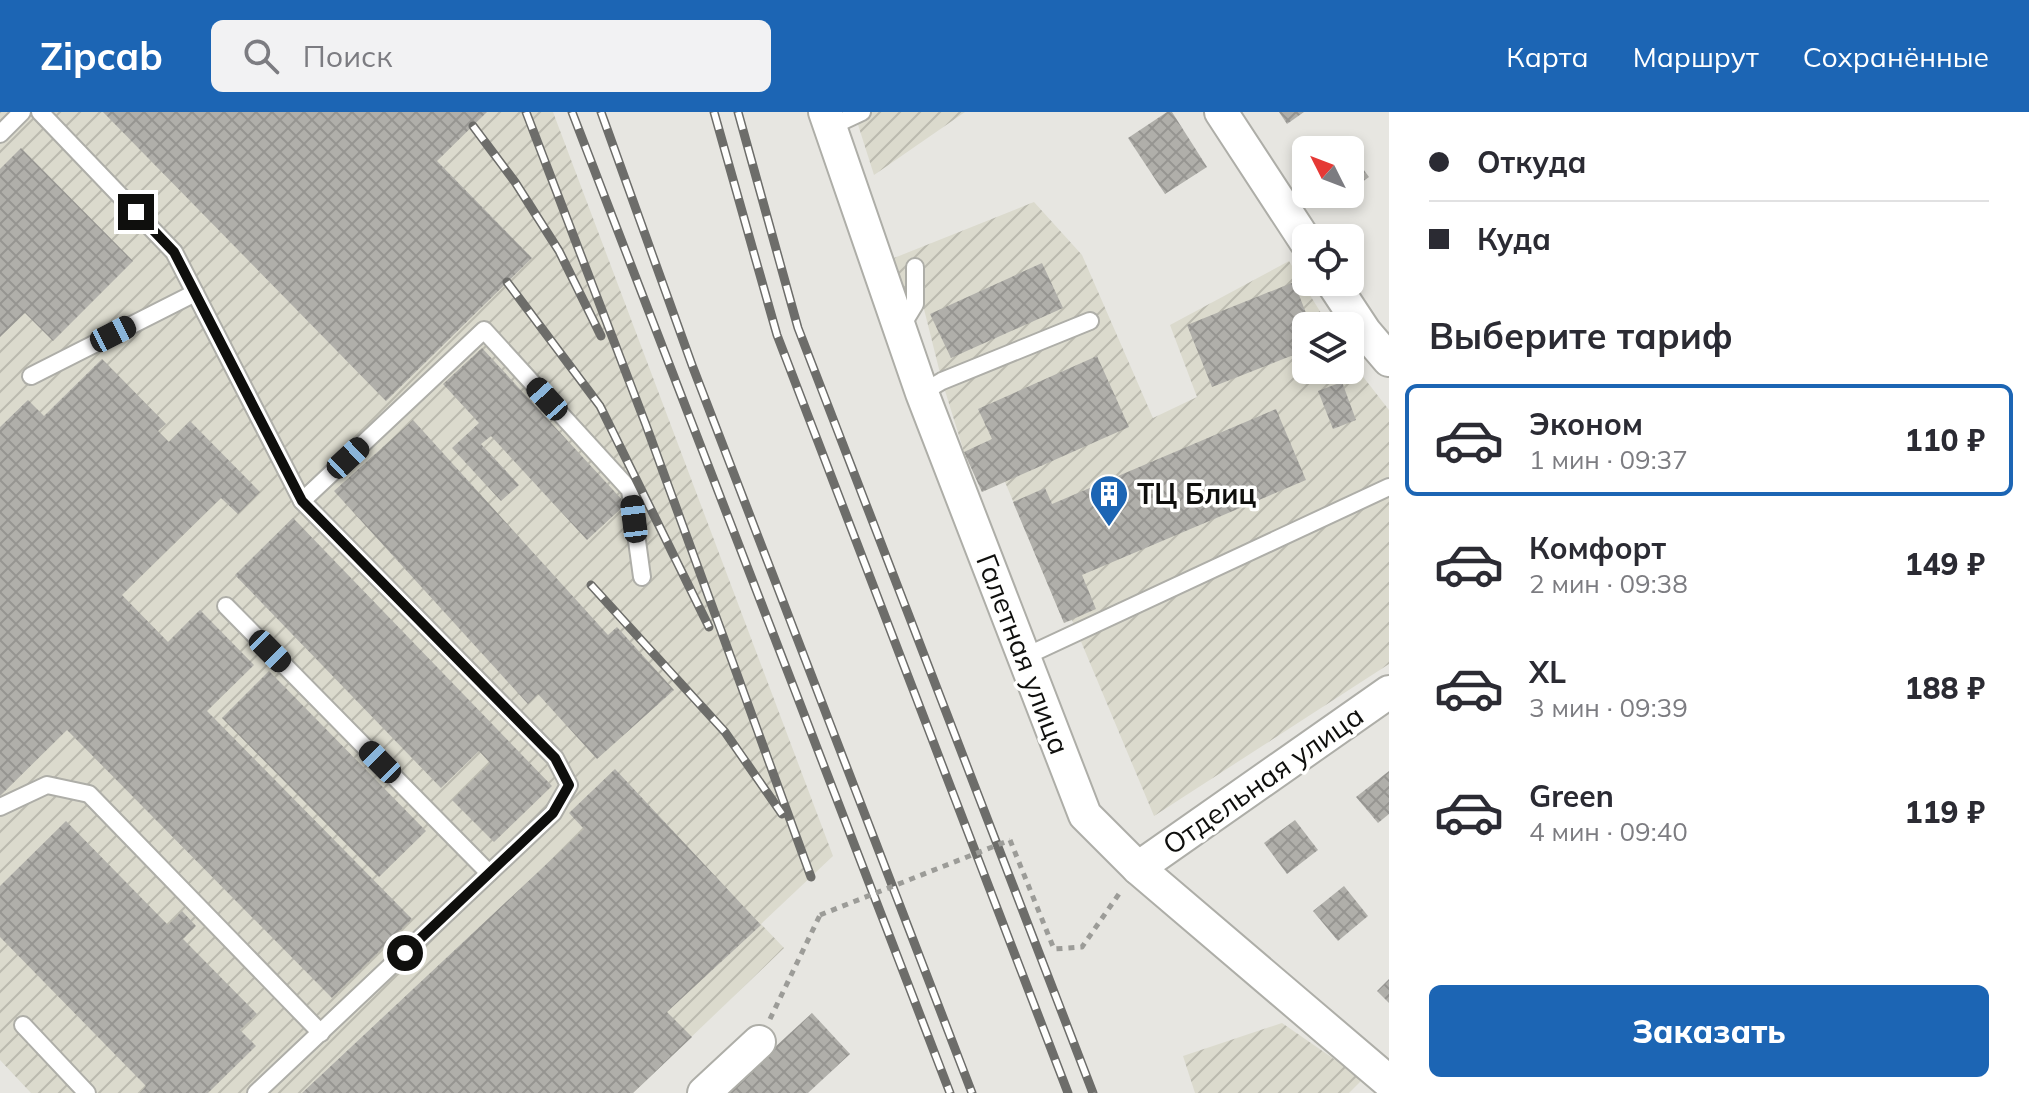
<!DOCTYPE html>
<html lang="ru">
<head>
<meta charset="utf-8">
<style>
	body { margin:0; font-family:Mulish,sans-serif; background:#f2f2f3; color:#2b2b33; height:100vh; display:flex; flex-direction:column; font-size:30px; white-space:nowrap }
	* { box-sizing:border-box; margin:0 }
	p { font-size:26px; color:#7c7c81 }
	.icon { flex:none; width:44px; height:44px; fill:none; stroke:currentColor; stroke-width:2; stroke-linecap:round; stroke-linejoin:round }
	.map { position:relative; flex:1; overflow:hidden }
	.sheet { display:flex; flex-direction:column; background:#fff; width:640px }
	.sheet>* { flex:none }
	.banner { display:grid; align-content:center; height:176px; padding:0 40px; background:#fff }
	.needle { width:52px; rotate:312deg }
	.fabs { position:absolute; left:1292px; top:24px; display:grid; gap:16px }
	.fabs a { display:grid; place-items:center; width:72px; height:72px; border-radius:12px; background:#fff; box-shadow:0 4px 12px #0003; font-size:40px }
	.end { position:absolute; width:36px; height:36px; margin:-18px; border:10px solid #0f0f0d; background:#fff; box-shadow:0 0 0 4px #fff }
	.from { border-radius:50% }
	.car { position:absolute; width:24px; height:48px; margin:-24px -12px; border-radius:10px; box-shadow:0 0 6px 2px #0007; background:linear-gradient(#222 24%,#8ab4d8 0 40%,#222 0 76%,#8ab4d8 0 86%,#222 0) }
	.banner b { display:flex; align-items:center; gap:28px; height:76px; font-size:30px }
	.banner b+b { border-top:2px solid #e1e1e2 }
	.banner i { width:20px; height:20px; background:#2b2b33 }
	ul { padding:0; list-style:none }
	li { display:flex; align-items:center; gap:24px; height:112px; margin:0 16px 12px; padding:0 24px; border:4px solid transparent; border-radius:12px }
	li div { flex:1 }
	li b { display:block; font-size:30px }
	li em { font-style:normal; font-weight:800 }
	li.selected { border-color:#1c65b4 }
	li>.icon { width:72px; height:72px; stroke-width:1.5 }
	h2 { padding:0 40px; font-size:36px; line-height:96px }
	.button { display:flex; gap:16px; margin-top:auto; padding:16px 40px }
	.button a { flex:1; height:92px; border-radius:12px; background:#1c65b4; color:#fff; font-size:32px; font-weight:800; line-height:92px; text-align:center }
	header { display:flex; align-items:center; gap:48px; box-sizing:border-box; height:112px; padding:0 40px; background:#1c65b4; color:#fff }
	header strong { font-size:38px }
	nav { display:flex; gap:44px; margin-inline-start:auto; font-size:28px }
	.search { width:560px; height:72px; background:#f2f2f3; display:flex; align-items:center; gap:20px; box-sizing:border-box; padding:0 28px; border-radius:12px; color:#7c7c81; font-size:30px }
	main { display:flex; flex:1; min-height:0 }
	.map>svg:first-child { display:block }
	.industrial { fill:url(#industrial-furrows) }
	.building { fill:url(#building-cross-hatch) }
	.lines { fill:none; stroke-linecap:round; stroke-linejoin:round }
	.service-casing { stroke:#aeaea8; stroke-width:20 }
	.minor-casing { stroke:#aeaea8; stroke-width:36 }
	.path { stroke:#9c9c98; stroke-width:5; stroke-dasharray:6 6; stroke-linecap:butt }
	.service { stroke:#fff; stroke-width:16 }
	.minor { stroke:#fff; stroke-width:32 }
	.rail-casing { stroke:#6d6d6a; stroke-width:9 }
	.rail { stroke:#fffffe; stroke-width:6; stroke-dasharray:18; stroke-linecap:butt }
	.path-bridge { stroke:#9c9c98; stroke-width:5; stroke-dasharray:6 6; stroke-linecap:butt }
	.route { stroke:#0f0f0d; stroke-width:10 }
	.labels { text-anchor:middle; stroke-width:7; stroke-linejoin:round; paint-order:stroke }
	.poi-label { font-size:28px; font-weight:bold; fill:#0f0f0d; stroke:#fffffe; text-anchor:start }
	.street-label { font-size:28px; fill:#0f0f0d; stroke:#fffffe }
</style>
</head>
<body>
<header>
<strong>Zipcab</strong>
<div class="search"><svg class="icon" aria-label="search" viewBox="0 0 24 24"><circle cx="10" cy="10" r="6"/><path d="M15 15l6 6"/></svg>Поиск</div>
<nav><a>Карта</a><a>Маршрут</a><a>Сохранённые</a></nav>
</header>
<main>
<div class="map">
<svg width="1389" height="981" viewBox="0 0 1389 981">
	<defs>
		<pattern id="industrial-furrows" width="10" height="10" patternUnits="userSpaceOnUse" patternTransform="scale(2)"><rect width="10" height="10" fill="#dbdacd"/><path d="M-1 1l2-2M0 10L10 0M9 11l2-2" fill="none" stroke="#bbbaaf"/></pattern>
		<pattern id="building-cross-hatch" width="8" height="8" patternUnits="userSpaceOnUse" patternTransform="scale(2)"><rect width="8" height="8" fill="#b0afaa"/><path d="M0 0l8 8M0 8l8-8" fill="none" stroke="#969591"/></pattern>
	</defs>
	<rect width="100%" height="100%" fill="#e7e6e1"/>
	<g class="industrial">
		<path d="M0 0H553L833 744 761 812 784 836 633 981H31L0 948Z"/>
		<path d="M854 0H965L874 63Z"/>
		<path d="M1034 90 1082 143 1153 306 1197 285 1170 213 1289 149 1329 214H1306V258H1340L1348 269 1361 262 1389 298V552L1154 704 1072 508 1064 511 1005 370 982 380 964 340 942 269 924 197 904 187 889 148Z"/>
		<path d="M1282 911 1363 967 1349 981H1195L1183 944Z"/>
	</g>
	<g class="building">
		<path d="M103 0H487L437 49 532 146 386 289Z"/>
		<path d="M1167 0H1172L1207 55 1165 82 1128 26Z"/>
		<path d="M1279 0H1304L1287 12Z"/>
		<path d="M1340 26 1349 38H1323Z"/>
		<path d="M21 36 133 149 53 229 25 201 0 225V57Z"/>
		<path d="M1350 39 1369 65 1350 79Z"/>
		<path d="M1042 151 1063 196 951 246 930 202Z"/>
		<path d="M1294 170 1311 214H1306V238L1212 275 1187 213Z"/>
		<path d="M482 236 626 392 587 428 491 324 481 332 519 373 501 389 452 336 479 311 443 272Z"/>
		<path d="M1097 244 1129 315 982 380 964 340 992 327 978 297Z"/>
		<path d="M102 247 166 312 158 319 169 330 190 309 260 380 238 402 221 386 122 483 168 530 200 498 254 553 207 599 412 807 332 886 67 618 0 684V315L28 288 44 304Z"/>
		<path d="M1342 270 1356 308 1333 317 1318 279Z"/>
		<path d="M1276 297 1306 368 1082 463 1096 497 1064 511 1013 390 1045 376 1052 392Z"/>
		<path d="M413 308 608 523 617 515 674 578 597 647 538 582 528 592 334 379Z"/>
		<path d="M293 406 552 674 494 730 452 688 490 651 479 639 441 676 235 463Z"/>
		<path d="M269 559 426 719 379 765 222 606Z"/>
		<path d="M615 657 761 813 667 900 692 925 633 981H302L584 717 569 701Z"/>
		<path d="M1389 659V702L1378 711 1356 685Z"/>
		<path d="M1295 708 1318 738 1287 762 1264 731Z"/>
		<path d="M66 709 168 813 182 799 196 814 183 827 257 902 240 918 256 934 208 981H140L146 974 0 825V774Z"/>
		<path d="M1344 774 1368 804 1338 829 1313 799Z"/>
		<path d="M1389 867V891L1377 879Z"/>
		<path d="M812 901 850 942 808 981H725Z"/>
	</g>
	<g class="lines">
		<defs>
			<g id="service">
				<path d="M40 0 174 140 302 389 555 646 569 673 553 701 256 981"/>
				<path d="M830 15 862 0"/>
				<path d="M0 22 22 0"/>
				<path d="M901 215 915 192V155"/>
				<path d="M31 264 195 181"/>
				<path d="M922 281 942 269 1090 209"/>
				<path d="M302 389 484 218 630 378 642 465"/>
				<path d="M226 494 489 761"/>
				<path d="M1024 545 1389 375"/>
				<path d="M0 695 47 673 89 682 321 921"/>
				<path d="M23 913 87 981"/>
			</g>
			<g id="minor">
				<path d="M825 0 922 281 1085 703 1138 756 1389 970"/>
				<path d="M1221 0 1306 130"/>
				<path d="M1332 170 1365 220 1389 248"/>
				<path d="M1138 756 1389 580"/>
				<path d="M704 981 759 930"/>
			</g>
		</defs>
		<use href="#service" class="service-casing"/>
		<use href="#minor" class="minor-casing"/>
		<g class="path">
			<path d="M1010 728 1054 837 1082 835 1121 779"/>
			<path d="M770 907 820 803"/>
		</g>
		<use href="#service" class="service"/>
		<use href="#minor" class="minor"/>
		<defs>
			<g id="rail">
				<path d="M526 0 646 313 811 765"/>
				<path d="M572 0 950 981"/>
				<path d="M601 0 692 253 972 981"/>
				<path d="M714 0 777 223 1068 981"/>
				<path d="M738 0 798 216 1093 981"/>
				<path d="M473 14 515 70 559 139 601 224"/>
				<path d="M507 170 600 294 709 515"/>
				<path d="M591 473 725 620 782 702"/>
			</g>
		</defs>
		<use href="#rail" class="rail-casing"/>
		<use href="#rail" class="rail"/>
		<path class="path-bridge" d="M820 803 1010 728"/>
	</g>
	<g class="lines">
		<path class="route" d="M136 100 174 140 302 389 555 646 569 673 553 701 405 841"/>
	</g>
	<defs>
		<symbol id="building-pin" viewBox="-11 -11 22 30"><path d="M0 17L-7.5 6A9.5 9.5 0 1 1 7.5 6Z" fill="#1c65b4" stroke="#fffffe"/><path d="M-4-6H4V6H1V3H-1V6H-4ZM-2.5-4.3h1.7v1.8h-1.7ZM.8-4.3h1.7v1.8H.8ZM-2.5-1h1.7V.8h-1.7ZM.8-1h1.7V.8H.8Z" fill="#fff"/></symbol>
	</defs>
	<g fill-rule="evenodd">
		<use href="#building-pin" x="1087" y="360" width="44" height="60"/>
	</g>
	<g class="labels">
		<g class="poi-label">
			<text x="1137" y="392">ТЦ Блиц</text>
		</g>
		<g class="street-label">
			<text transform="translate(1023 542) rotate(69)" y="10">Галетная улица</text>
			<text transform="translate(1263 668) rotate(-35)" y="10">Отдельная улица</text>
		</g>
	</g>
</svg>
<div class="fabs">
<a><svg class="needle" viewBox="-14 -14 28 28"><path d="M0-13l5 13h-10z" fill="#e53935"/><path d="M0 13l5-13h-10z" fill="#7c7c81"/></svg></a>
<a><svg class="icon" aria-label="locate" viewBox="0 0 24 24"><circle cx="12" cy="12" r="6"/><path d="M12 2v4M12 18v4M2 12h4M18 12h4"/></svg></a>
<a><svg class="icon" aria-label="layers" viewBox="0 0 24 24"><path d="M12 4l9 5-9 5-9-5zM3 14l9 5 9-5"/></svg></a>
</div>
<i class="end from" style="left:405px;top:841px"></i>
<i class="end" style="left:136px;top:100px"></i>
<i class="car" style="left:113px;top:222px;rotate:63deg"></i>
<i class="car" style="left:547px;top:287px;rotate:318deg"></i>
<i class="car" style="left:348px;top:346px;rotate:47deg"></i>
<i class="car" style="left:634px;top:407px;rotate:353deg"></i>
<i class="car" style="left:270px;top:539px;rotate:135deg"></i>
<i class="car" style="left:380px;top:650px;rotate:315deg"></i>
</div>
<section class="sheet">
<div class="banner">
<b><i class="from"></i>Откуда</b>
<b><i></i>Куда</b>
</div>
<h2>Выберите тариф</h2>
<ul>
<li class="selected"><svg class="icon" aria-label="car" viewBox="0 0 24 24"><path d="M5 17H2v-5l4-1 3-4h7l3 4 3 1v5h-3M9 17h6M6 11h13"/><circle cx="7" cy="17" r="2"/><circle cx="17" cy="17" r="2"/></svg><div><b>Эконом</b><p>1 мин · 09:37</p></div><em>110 ₽</em></li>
<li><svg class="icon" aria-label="car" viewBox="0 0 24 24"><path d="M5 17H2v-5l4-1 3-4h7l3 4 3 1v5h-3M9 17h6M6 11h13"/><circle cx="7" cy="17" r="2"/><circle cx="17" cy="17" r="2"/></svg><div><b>Комфорт</b><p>2 мин · 09:38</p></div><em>149 ₽</em></li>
<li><svg class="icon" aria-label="car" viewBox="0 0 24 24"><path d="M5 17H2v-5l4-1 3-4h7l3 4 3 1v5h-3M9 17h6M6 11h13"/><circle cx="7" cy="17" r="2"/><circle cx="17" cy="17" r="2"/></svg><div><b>XL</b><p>3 мин · 09:39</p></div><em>188 ₽</em></li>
<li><svg class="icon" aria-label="car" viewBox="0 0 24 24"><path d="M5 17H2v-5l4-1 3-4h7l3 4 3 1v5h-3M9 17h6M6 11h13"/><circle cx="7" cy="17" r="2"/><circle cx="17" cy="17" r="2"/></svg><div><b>Green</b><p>4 мин · 09:40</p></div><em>119 ₽</em></li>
</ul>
<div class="button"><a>Заказать</a></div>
</section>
</main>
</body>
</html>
